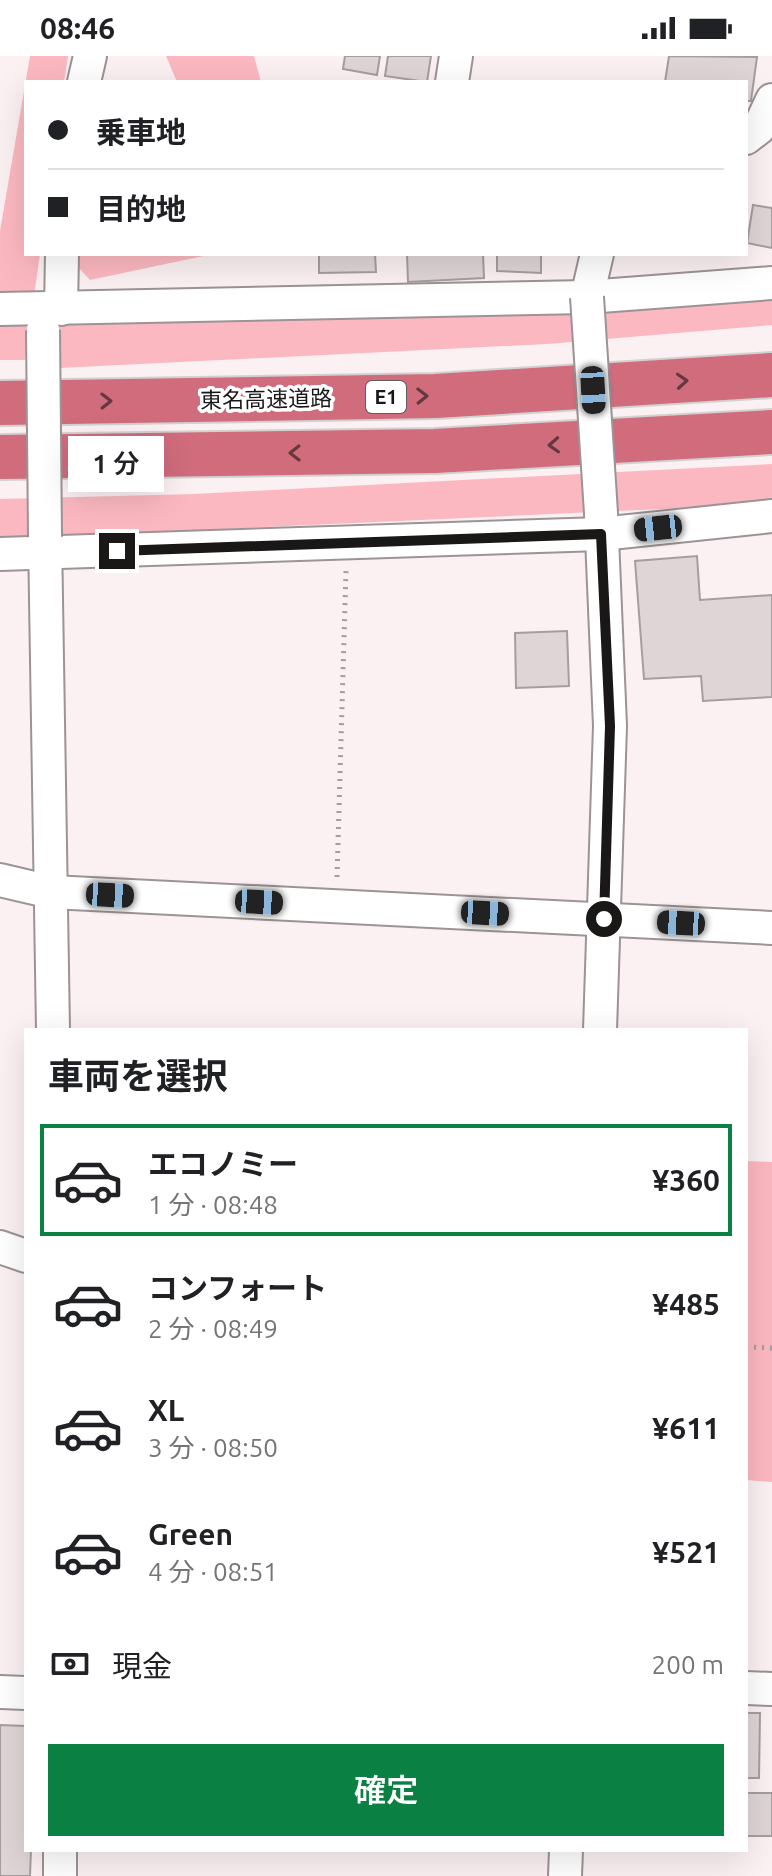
<!DOCTYPE html>
<html lang="ja">
<head>
<meta charset="utf-8">
<style>
	body { margin:0; font-family:Ubuntu,"Noto Sans JP",sans-serif; background:#f6f6f6; color:#202124; height:100vh; display:flex; flex-direction:column; font-size:30px; white-space:nowrap }
	* { box-sizing:border-box; margin:0 }
	p { font-size:26px; color:#757577 }
	.icon { flex:none; width:44px; height:44px; fill:none; stroke:currentColor; stroke-width:2; stroke-linecap:round; stroke-linejoin:round }
	.map { position:relative; flex:1; overflow:hidden }
	.side { position:absolute; left:24px; top:972px; width:724px; height:824px; display:flex; flex-direction:column; background:#fff; border-radius:0px; box-shadow:0 8px 32px #0002 }
	.side>* { flex:none }
	.top-card { position:absolute; left:24px; top:24px; width:724px; height:176px; border-radius:0px; box-shadow:0 8px 32px #0002; display:grid; align-content:center; height:176px; padding:0 24px; background:#fff }
	.end { position:absolute; width:36px; height:36px; margin:-18px; border:10px solid #1a1717; background:#fff; box-shadow:0 0 0 4px #fff }
	.from { border-radius:50% }
	.bubble { position:absolute; height:56px; border-radius:0px; background:#fff; box-shadow:0 8px 32px #0002; font-size:26px; font-weight:600; line-height:56px; text-align:center }
	.car { position:absolute; width:24px; height:48px; margin:-24px -12px; border-radius:10px; box-shadow:0 0 6px 2px #0007; background:linear-gradient(#222 24%,#8ab4d8 0 40%,#222 0 76%,#8ab4d8 0 86%,#222 0) }
	.top-card b { display:flex; align-items:center; gap:28px; height:76px; font-size:30px }
	.top-card b+b { border-top:2px solid #e0e0e0 }
	.top-card i { width:20px; height:20px; background:#202124 }
	ul { padding:0; list-style:none }
	li { display:flex; align-items:center; gap:24px; height:112px; margin:0 16px 12px; padding:0 8px; border:4px solid transparent; border-radius:0px }
	li div { flex:1 }
	li b { display:block; font-size:30px }
	li em { font-style:normal; font-weight:600 }
	li.active { border-color:#0b8043 }
	li>.icon { width:72px; height:72px; stroke-width:1.5 }
	h2 { padding:0 24px; font-size:36px; line-height:96px }
	.pay { display:flex; align-items:center; gap:20px; height:88px; padding:0 24px; font-size:30px }
	.pay p { margin-inline-start:auto }
	.action { display:flex; gap:16px; margin-top:auto; padding:16px 24px }
	.action a { flex:1; height:92px; border-radius:0px; background:#0b8043; color:#fff; font-size:32px; font-weight:600; line-height:92px; text-align:center }
	.status { display:flex; justify-content:space-between; align-items:center; height:56px; padding:0 40px; background:#fff; direction:ltr }
	.status svg { height:22px; fill:currentColor }
	.map>svg:first-child { display:block }
	.green { fill:#fcb8c0 }
	.building { fill:#dfd5d6; stroke:#a69d9e; stroke-width:2 }
	.lines { fill:none; stroke-linecap:round; stroke-linejoin:round }
	.minor-casing { stroke:#9c9394; stroke-width:36 }
	.motorway-casing { stroke:#d1d1d1; stroke-width:48 }
	.path { stroke:#a49d9e; stroke-width:5; stroke-dasharray:2 6; stroke-linecap:butt }
	.minor { stroke:#fff; stroke-width:32 }
	.motorway { stroke:#d06c7c; stroke-width:44 }
	.minor-bridge-casing { stroke:#9c9394; stroke-width:36; stroke-linecap:butt }
	.minor-bridge { stroke:#fff; stroke-width:32 }
	.oneway { stroke:#63393f }
	.route { stroke:#1a1717; stroke-width:10 }
	.labels { text-anchor:middle; stroke-width:7; stroke-linejoin:round; paint-order:stroke }
	.shield { fill:#fff; stroke:#5f5d5d; stroke-width:2 }
	.shield-label { font-size:20px; font-weight:bold; fill:#1a1717 }
	.street-label { font-size:22px; fill:#1a1717; stroke:#fff }
</style>
</head>
<body>
<div class="status"><b>08:46</b><svg viewBox="0 0 49 12"><path d="M0 12V9h3v3zM5 12V6h3v6zM10 12V3h3v9zM15 12V0h3v12zM26 1h20v11H26zM47 4h2v5h-2z"/></svg></div>
<div class="map">
<svg width="772" height="1820" viewBox="0 0 772 1820">
	<rect width="100%" height="100%" fill="#fbf1f2"/>
	<g class="green">
		<path d="M30 0H68L64 26H26V198H40L25 304H0V175Z"/>
		<path d="M166 0H254L261 26H177Z"/>
		<path d="M66 198H213L90 224Z"/>
		<path d="M772 225V269L547 288 59 312 57 266Z"/>
		<path d="M772 408V448L0 483V443L194 438Z"/>
		<path d="M746 1105 772 1106V1426L746 1424Z"/>
	</g>
	<g class="building">
		<path d="M345 0H380L377 19 343 13Z"/>
		<path d="M388 0H431L427 26 385 20Z"/>
		<path d="M669 0 757 1 751 45H746V26H665Z"/>
		<path d="M753 149 772 152V192L747 187Z"/>
		<path d="M319 198H375L376 216 319 217Z"/>
		<path d="M407 198H483L484 222 408 226Z"/>
		<path d="M497 198H541V217L497 215Z"/>
		<path d="M697 500 700 544 772 539V641L703 645 701 620 644 623 635 505Z"/>
		<path d="M567 575 569 630 516 632 515 577Z"/>
		<path d="M746 1657H760L759 1722H746Z"/>
		<path d="M0 1669 26 1670V1794H31L30 1820H0Z"/>
		<rect x="746" y="1737" width="26" height="43"/>
	</g>
	<g class="lines">
		<defs>
			<g id="minor">
				<path d="M84 26 90 0"/>
				<path d="M452 26 456 0"/>
				<path d="M746 82 759 72 772 44"/>
				<path d="M587 241 597 198"/>
				<path d="M0 253 587 241 772 227"/>
				<path d="M61 253 62 198"/>
				<path d="M45 481 53 974"/>
				<path d="M0 498 601 478 772 460"/>
				<path d="M0 824 51 836 772 872"/>
				<path d="M600 974 610 670 601 458"/>
				<path d="M0 1191 26 1200"/>
				<path d="M746 1632 772 1633"/>
				<path d="M0 1636 26 1637"/>
				<path d="M60 1794V1820"/>
				<path d="M565 1820 566 1794"/>
			</g>
			<g id="motorway">
				<path d="M0 347 436 340 772 319"/>
				<path d="M0 401 435 395 772 376"/>
			</g>
		</defs>
		<use href="#minor" class="minor-casing"/>
		<use href="#motorway" class="motorway-casing"/>
		<g class="path">
			<path d="M337 821 346 515"/>
			<path d="M746 1291 772 1292"/>
		</g>
		<use href="#minor" class="minor"/>
		<use href="#motorway" class="motorway"/>
		<defs>
			<g id="minor-bridge">
				<path d="M587 241 601 457"/>
				<path d="M43 274 45 481"/>
			</g>
		</defs>
		<use href="#minor-bridge" class="minor-bridge-casing"/>
		<use href="#minor-bridge" class="minor-bridge"/>
	</g>
	<defs><path id="oneway-chevron" d="M-2-3.5L2.5 0L-2 3.5" fill="none" stroke-width="1.6" stroke-linecap="round" stroke-linejoin="round" transform="scale(2)"/></defs>
	<g class="oneway">
		<use href="#oneway-chevron" transform="translate(682 325) rotate(-4)"/>
		<use href="#oneway-chevron" transform="translate(422 340) rotate(-1)"/>
		<use href="#oneway-chevron" transform="translate(106 345) rotate(-1)"/>
		<use href="#oneway-chevron" transform="translate(554 389) rotate(177)"/>
		<use href="#oneway-chevron" transform="translate(295 397) rotate(179)"/>
	</g>
	<g class="lines">
		<path class="route" d="M117 495 601 478 610 670 604 863"/>
	</g>
	<g class="labels">
		<rect class="shield" x="366" y="325" width="40" height="32" rx="6"/>
		<g class="shield-label">
			<text x="386" y="348">E1</text>
		</g>
		<g class="street-label">
			<text transform="translate(266 343) rotate(-1)" y="8">東名高速道路</text>
		</g>
	</g>
</svg>
<i class="end from" style="left:604px;top:863px"></i>
<i class="end" style="left:117px;top:495px"></i>
<div class="bubble" style="left:68px;top:380px;width:96px">1 分</div>
<i class="car" style="left:593px;top:334px;rotate:177deg"></i>
<i class="car" style="left:658px;top:472px;rotate:264deg"></i>
<i class="car" style="left:110px;top:839px;rotate:93deg"></i>
<i class="car" style="left:259px;top:846px;rotate:93deg"></i>
<i class="car" style="left:485px;top:857px;rotate:93deg"></i>
<i class="car" style="left:681px;top:867px;rotate:273deg"></i>
<div class="top-card">
<b><i class="from"></i>乗車地</b>
<b><i></i>目的地</b>
</div>
<section class="side">
<h2>車両を選択</h2>
<ul>
<li class="active"><svg class="icon" aria-label="car" viewBox="0 0 24 24"><path d="M5 17H2v-5l4-1 3-4h7l3 4 3 1v5h-3M9 17h6M6 11h13"/><circle cx="7" cy="17" r="2"/><circle cx="17" cy="17" r="2"/></svg><div><b>エコノミー</b><p>1 分 · 08:48</p></div><em>¥360</em></li>
<li><svg class="icon" aria-label="car" viewBox="0 0 24 24"><path d="M5 17H2v-5l4-1 3-4h7l3 4 3 1v5h-3M9 17h6M6 11h13"/><circle cx="7" cy="17" r="2"/><circle cx="17" cy="17" r="2"/></svg><div><b>コンフォート</b><p>2 分 · 08:49</p></div><em>¥485</em></li>
<li><svg class="icon" aria-label="car" viewBox="0 0 24 24"><path d="M5 17H2v-5l4-1 3-4h7l3 4 3 1v5h-3M9 17h6M6 11h13"/><circle cx="7" cy="17" r="2"/><circle cx="17" cy="17" r="2"/></svg><div><b>XL</b><p>3 分 · 08:50</p></div><em>¥611</em></li>
<li><svg class="icon" aria-label="car" viewBox="0 0 24 24"><path d="M5 17H2v-5l4-1 3-4h7l3 4 3 1v5h-3M9 17h6M6 11h13"/><circle cx="7" cy="17" r="2"/><circle cx="17" cy="17" r="2"/></svg><div><b>Green</b><p>4 分 · 08:51</p></div><em>¥521</em></li>
</ul>
<div class="pay"><svg class="icon" aria-label="cash" viewBox="0 0 24 24"><path d="M3 7h18v10H3z"/><circle cx="12" cy="12" r="2"/></svg>現金<p>200 m</p></div>
<div class="action"><a>確定</a></div>
</section>
</div>
</body>
</html>
